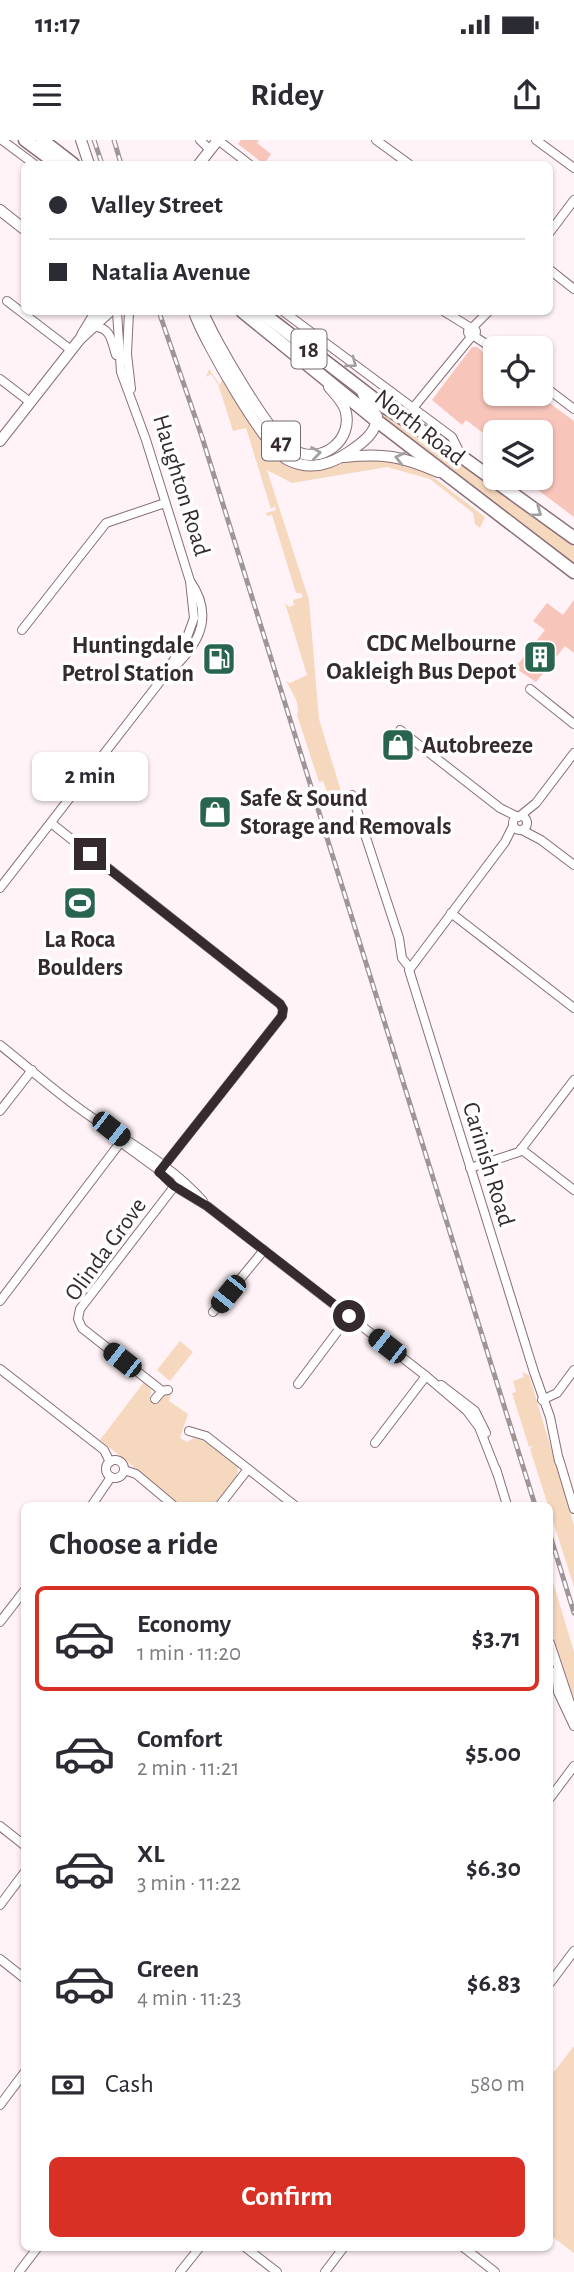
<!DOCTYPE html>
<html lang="en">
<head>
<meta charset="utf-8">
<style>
	body { margin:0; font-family:"Alegreya Sans",sans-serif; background:#f7f7f7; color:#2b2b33; height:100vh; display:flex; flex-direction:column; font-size:26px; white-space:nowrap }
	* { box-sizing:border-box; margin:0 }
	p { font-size:23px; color:#7c7c81 }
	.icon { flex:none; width:38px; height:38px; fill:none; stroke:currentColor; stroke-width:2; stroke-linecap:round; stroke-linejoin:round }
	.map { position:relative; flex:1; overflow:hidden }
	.side { position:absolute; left:21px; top:1362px; width:532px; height:749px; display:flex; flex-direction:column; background:#fff; border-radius:10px; box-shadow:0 2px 5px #0004 }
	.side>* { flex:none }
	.banner { position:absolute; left:21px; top:21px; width:532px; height:154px; border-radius:10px; box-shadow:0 2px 5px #0004; display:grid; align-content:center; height:154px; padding:0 28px; background:#fff }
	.tools { position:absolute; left:483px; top:196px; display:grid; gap:14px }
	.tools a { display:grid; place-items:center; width:70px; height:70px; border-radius:10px; background:#fff; box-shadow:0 2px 5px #0004; font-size:35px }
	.end { position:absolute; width:32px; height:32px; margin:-16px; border:9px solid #352a2d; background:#fff; box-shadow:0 0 0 4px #fff }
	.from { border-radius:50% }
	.bubble { position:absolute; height:49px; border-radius:10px; background:#fff; box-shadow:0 2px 5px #0004; font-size:23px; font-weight:700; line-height:49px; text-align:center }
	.car { position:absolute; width:21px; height:42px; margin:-21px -10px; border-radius:9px; box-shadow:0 0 5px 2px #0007; background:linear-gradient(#222 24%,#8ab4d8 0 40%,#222 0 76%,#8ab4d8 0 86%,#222 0) }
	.banner b { display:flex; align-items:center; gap:24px; height:66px; font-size:26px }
	.banner b+b { border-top:2px solid #e1e1e2 }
	.banner i { width:18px; height:18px; background:#2b2b33 }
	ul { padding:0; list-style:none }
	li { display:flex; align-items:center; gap:21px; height:105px; margin:0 14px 10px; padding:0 14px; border:4px solid transparent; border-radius:10px }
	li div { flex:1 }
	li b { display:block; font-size:26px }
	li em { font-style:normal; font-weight:700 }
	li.on { border-color:#d93025 }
	li>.icon { width:63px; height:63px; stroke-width:1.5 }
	h2 { padding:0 28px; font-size:32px; line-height:84px }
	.pay { display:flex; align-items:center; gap:18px; height:77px; padding:0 28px; font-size:26px }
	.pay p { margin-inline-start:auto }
	.button { display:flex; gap:14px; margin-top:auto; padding:14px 28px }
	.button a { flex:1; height:80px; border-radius:10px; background:#d93025; color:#fff; font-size:28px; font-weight:700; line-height:80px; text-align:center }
	.status { display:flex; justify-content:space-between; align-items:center; height:49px; padding:0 35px; background:#fff; direction:ltr }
	.status svg { height:19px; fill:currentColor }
	header { display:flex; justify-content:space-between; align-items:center; height:91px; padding:0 28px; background:#fff; font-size:32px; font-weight:700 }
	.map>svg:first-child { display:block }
	.green { fill:#f6d8be }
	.building { fill:#f8c5bb }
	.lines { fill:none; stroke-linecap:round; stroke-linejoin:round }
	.minor-casing { stroke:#886e76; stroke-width:10 }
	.major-casing { stroke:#886e76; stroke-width:12 }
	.highway-casing { stroke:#886e76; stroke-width:15 }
	.minor { stroke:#fff; stroke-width:8 }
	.major { stroke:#fff; stroke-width:10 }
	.highway { stroke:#fff; stroke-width:12 }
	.rail-casing { stroke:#9f9497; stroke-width:5 }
	.rail { stroke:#fff; stroke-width:2.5; stroke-dasharray:8; stroke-linecap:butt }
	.oneway { stroke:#a49fa0 }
	.route { stroke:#352a2d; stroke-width:9 }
	.labels { text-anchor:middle; stroke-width:7; stroke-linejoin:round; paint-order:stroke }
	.shield { fill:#fff; stroke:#726a6c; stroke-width:2 }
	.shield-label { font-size:23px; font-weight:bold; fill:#352a2d }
	.street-label { font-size:24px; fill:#352a2d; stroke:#fff }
	.poi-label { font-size:24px; font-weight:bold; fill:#352a2d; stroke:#fff; text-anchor:end }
</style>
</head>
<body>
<div class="status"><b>11:17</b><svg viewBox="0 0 49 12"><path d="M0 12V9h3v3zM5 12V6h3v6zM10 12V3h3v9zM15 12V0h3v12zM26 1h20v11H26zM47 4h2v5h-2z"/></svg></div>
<header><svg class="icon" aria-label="menu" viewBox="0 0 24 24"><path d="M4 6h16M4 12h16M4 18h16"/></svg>Ridey<svg class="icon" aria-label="share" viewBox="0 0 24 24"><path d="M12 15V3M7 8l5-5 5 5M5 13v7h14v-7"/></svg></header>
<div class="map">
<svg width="574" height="2132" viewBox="0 0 574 2132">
	<rect width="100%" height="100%" fill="#fff3f7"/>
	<g class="green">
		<path d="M209 229 220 245 223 237 265 306 286 323 318 329 351 320 398 321 424 330 485 377 480 388 475 384 473 373 430 339 387 327 292 343 267 330 309 460 319 579 344 661 332 665 323 641 319 642 297 575C301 563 291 551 286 541L290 543 307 535 285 463 289 467 294 465 293 460 303 457 301 453H296L272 375 267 376 266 373 276 370 275 366 271 369 246 288 233 291 218 244 211 234 206 237Z"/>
		<path d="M372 264 568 399 574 404V425L387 284Z"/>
		<path d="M180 1201 193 1212 170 1241 157 1230Z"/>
		<path d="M522 1232 529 1235 574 1385V1447L530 1309 533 1306 529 1307 512 1253 516 1252 513 1241 524 1237Z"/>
		<path d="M144 1242 151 1250 150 1260 157 1264 162 1257 171 1253 169 1261 188 1274 180 1298 187 1302 194 1298 205 1301 238 1326 237 1337 216 1365H181L100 1300Z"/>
		<path d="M550 1432 574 1512V1564L550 1487Z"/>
		<path d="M574 1906V2113L550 2095V1937Z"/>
	</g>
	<g class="building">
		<path d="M241 0H259L257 3 271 14 264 24 238 4Z"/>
		<path d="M472 207H477L495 222V254H537L574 281V377L522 338H541V292H495V302L466 280 462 285 432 260Z"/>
		<path d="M574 460V513L565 506 536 542 515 528 545 490 533 481 547 463 563 475Z"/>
	</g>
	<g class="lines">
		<defs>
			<g id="minor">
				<path d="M2 0 34 24"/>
				<path d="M200 0 210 10"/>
				<path d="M218 0 249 24"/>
				<path d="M376 0 409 24"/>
				<path d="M536 0 574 28"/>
				<path d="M550 92 574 60"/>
				<path d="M550 130 574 149"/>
				<path d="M7 161 71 210"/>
				<path d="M117 172 121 232 146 300 190 441C219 482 192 512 162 539"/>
				<path d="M129 172 127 214 131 249"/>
				<path d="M284 172 452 297 460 313"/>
				<path d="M445 172 471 188"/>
				<path d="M95 187C111 187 112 203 116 215"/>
				<circle cx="472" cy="192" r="4"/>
				<path d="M472 188 488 172"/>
				<path d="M474 196 495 210"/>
				<path d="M0 239 30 262"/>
				<path d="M541 244 574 269"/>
				<path d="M413 268 472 196"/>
				<path d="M22 490 106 383 165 363"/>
				<path d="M530 549 574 584"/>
				<path d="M400 590 500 668 518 677"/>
				<path d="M352 655 399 798 402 818 410 828"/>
				<circle cx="520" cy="683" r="7"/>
				<path d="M520 676 536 663 574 613"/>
				<path d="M51 683 280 864 283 869 282 876 159 1032"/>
				<path d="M513 686 505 702 409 830 534 1232 550 1277 559 1321"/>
				<path d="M522 690 541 700 574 725"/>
				<path d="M0 748 162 539 186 500 194 478 190 441"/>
				<path d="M451 773 574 868"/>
				<path d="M0 905C33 931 64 960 99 982 135 1006 174 1028 203 1061"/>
				<path d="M0 971 32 930"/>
				<path d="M99 982 108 993 156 1028 174 1046 207 1066 426 1236 467 1271 479 1287 497 1333"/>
				<path d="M521 1009 574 1050"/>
				<path d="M470 1028 519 1012 574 940"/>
				<path d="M0 1161 123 999"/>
				<path d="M213 1172 264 1110"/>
				<path d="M0 1229 104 1310 110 1322"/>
				<path d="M298 1244 349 1176"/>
				<path d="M441 1245 475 1271 486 1293"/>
				<path d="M162 1251 82 1188 78 1179 80 1169 180 1039"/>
				<path d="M155 1259 162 1251 168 1250"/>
				<path d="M542 1260 557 1253 574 1230"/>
				<path d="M189 1291 206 1296 294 1365"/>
				<path d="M375 1303 426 1236"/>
				<path d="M559 1319 574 1369"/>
				<circle cx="115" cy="1329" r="9"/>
				<path d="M496 1329 507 1365"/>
				<path d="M124 1330 136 1334 173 1365"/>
				<path d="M92 1365 111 1337"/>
				<path d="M220 1365 248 1329"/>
				<path d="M0 1482 24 1451"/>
				<path d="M550 1503 574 1575"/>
				<path d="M556 1531 558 1552 574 1586"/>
				<path d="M550 1658 574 1626"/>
				<path d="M0 1686 24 1705"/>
				<path d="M0 1765 24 1733"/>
				<path d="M0 1819 24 1838"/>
				<path d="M550 1843 574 1811"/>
				<path d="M0 1965 24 1933"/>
				<path d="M245 2107 277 2132"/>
				<path d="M463 2107 495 2132"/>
				<path d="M19 2132 38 2107"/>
				<path d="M180 2132 200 2107"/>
				<path d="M325 2132 344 2107"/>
			</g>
			<g id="major">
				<path d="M81 0 89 24"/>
				<path d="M199 24 218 0"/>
				<path d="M0 70 24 89"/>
				<path d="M194 172C203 199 265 308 288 320 310 331 330 325 349 312 362 303 377 293 377 276L367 264 361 249"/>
				<path d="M203 172C213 198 271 298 293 310 321 326 355 300 345 269 342 261 335 254 329 247"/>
				<path d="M82 195 96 172"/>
				<path d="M0 301 80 199 109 172"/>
				<path d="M344 317C383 313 402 316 438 332"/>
			</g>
			<g id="highway">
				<path d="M25 0 57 24"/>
				<path d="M42 0 73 24"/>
				<path d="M243 172 377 281 574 432"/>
				<path d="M261 172 382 265 462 317 574 398"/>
			</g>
		</defs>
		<use href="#minor" class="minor-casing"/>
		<use href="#major" class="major-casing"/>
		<use href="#highway" class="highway-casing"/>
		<use href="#minor" class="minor"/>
		<use href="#major" class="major"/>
		<use href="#highway" class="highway"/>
		<defs>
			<g id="rail">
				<path d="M94 0 102 24"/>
				<path d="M114 0 121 24"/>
				<path d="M159 172 202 297 535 1365"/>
				<path d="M550 1395 574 1473"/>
			</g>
		</defs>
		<use href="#rail" class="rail-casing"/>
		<use href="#rail" class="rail"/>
	</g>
	<defs><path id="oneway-chevron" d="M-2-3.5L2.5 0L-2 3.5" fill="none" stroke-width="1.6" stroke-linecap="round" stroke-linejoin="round" transform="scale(1.75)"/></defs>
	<g class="oneway">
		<use href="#oneway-chevron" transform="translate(352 223) rotate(37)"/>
		<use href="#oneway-chevron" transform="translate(316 313) rotate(-8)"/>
		<use href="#oneway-chevron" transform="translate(400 318) rotate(-166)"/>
		<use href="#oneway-chevron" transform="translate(537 372) rotate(36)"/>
	</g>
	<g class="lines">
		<path class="route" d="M90 714 280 864 283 869 282 876 159 1032 174 1046 207 1066 349 1176"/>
	</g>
	<defs>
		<symbol id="building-square" viewBox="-11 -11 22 22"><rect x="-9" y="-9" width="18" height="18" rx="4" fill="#29644e" stroke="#fff"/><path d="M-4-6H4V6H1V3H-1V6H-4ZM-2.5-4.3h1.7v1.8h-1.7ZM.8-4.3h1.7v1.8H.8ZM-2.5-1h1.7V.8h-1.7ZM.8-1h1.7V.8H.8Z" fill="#fff"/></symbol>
		<symbol id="fuel-square" viewBox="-11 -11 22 22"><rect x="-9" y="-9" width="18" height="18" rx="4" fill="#29644e" stroke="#fff"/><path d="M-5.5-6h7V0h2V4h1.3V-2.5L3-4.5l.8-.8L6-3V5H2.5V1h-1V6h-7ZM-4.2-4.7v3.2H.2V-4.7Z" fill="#fff"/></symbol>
		<symbol id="shop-square" viewBox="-11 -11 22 22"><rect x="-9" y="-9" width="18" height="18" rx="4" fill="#29644e" stroke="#fff"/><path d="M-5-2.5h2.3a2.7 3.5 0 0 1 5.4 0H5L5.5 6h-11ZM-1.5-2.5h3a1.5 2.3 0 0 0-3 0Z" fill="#fff"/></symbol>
		<symbol id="stadium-square" viewBox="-11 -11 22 22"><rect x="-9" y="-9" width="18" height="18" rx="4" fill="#29644e" stroke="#fff"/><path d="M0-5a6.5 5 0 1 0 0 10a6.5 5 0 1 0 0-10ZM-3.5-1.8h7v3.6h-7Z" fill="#fff"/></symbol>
	</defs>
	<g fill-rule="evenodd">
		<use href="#building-square" x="521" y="498" width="38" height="38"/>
		<use href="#fuel-square" x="200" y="500" width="38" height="38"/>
		<use href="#shop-square" x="379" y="586" width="38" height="38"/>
		<use href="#shop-square" x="196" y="653" width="38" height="38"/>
		<use href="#stadium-square" x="61" y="744" width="38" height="38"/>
	</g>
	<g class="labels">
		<g class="shield">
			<rect x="291.5" y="189.5" width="35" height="39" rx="5"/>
			<rect x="262" y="281.5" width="38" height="39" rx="5"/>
		</g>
		<g class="shield-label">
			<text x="309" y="217">18</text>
			<text x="281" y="309">47</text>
		</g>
		<g class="street-label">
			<text transform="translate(420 287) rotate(38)" y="8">North Road</text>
			<text transform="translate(182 345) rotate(73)" y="8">Haughton Road</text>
			<text transform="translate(489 1024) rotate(73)" y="8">Carinish Road</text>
			<text transform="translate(105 1109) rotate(-54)" y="8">Olinda Grove</text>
		</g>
		<g class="poi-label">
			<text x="516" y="511">CDC Melbourne<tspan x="516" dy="28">Oakleigh Bus Depot</tspan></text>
			<text x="194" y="513">Huntingdale<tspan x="194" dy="28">Petrol Station</tspan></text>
			<text x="422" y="613" text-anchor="start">Autobreeze</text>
			<text x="240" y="666" text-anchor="start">Safe &amp; Sound<tspan x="240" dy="28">Storage and Removals</tspan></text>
			<text x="80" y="807" text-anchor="middle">La Roca<tspan x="80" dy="28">Boulders</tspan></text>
		</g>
	</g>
</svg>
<div class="tools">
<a><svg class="icon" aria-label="locate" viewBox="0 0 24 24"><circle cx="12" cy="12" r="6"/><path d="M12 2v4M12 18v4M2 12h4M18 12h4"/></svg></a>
<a><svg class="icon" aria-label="layers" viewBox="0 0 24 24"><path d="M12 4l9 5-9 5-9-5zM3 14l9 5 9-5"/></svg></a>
</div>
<i class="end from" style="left:349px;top:1176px"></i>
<i class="end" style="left:90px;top:714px"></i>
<div class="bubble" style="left:32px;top:612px;width:116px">2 min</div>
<i class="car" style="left:111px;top:989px;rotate:128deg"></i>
<i class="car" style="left:228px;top:1154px;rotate:219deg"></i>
<i class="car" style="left:387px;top:1206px;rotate:308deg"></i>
<i class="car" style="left:122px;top:1220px;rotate:308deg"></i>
<div class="banner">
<b><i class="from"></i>Valley Street</b>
<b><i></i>Natalia Avenue</b>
</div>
<section class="side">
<h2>Choose a ride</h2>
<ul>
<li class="on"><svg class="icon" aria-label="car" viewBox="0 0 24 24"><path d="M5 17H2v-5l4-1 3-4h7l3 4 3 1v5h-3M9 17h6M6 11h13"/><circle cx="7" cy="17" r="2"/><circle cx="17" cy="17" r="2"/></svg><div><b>Economy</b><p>1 min · 11:20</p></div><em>$3.71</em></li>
<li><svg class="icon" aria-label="car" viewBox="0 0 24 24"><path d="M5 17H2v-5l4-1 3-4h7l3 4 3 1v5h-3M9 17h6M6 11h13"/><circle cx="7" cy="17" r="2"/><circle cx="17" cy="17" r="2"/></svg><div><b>Comfort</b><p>2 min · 11:21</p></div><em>$5.00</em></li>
<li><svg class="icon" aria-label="car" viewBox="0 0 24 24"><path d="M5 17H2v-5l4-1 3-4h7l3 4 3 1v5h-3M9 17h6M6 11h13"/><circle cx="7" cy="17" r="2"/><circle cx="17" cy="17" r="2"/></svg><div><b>XL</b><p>3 min · 11:22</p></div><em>$6.30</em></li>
<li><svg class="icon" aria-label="car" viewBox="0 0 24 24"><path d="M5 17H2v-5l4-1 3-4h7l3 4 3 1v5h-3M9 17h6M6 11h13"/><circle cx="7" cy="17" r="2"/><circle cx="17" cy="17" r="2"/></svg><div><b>Green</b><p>4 min · 11:23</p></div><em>$6.83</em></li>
</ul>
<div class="pay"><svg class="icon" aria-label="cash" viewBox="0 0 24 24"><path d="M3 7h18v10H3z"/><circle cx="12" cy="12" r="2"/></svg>Cash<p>580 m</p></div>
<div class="button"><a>Confirm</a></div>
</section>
</div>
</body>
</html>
